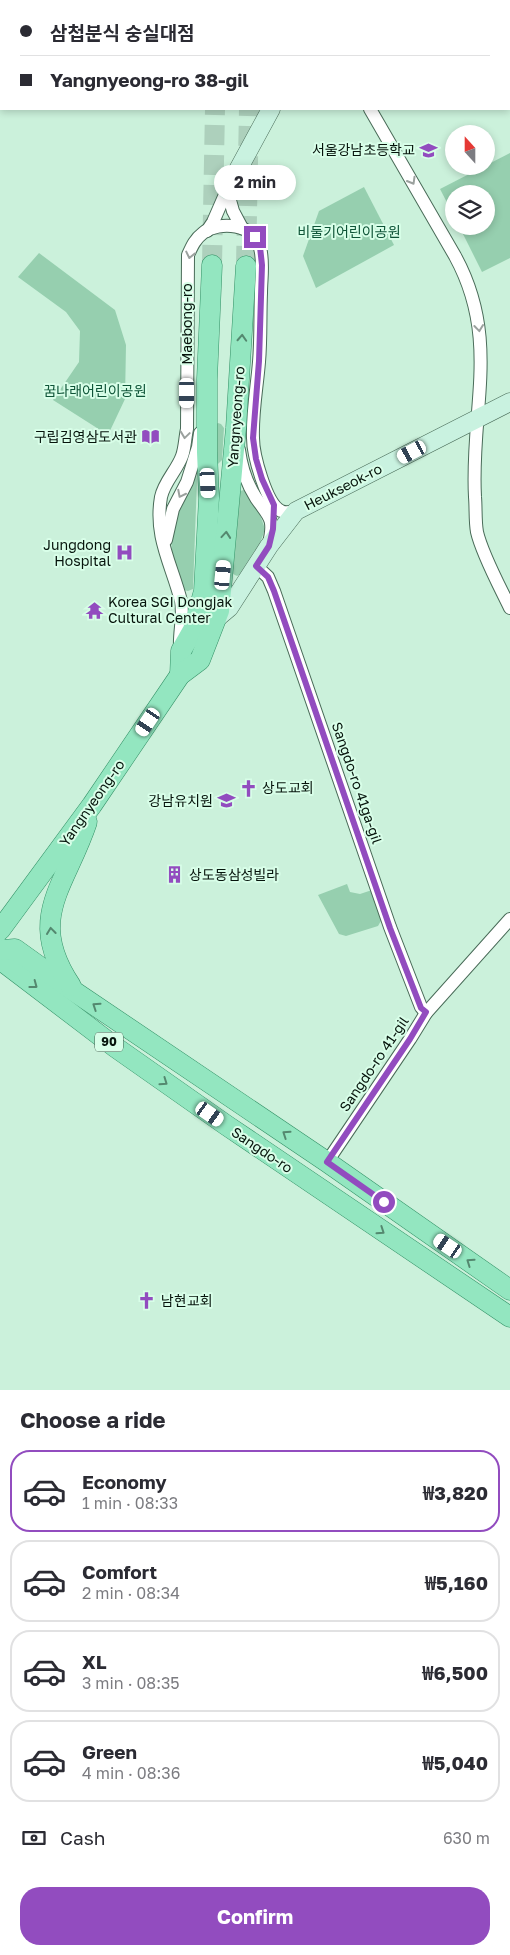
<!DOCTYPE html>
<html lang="en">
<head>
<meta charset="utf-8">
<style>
	body { margin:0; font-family:"Golos Text","Noto Sans KR",sans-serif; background:#f2f2f3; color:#2b2b33; height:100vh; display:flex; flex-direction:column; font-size:19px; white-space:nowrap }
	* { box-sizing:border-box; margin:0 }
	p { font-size:16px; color:#7c7c81 }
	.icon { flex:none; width:28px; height:28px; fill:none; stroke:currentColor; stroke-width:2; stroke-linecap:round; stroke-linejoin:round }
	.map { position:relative; height:1390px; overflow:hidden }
	.details { display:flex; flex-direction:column; background:#fff; flex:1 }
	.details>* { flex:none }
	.guide { position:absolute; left:0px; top:0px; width:510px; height:110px; box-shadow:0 2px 8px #0003; display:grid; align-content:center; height:110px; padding:0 20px; background:#fff }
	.needle { width:32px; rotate:339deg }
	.tools { position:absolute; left:445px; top:125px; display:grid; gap:10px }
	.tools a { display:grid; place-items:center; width:50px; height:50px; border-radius:50%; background:#fff; box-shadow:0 2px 8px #0003; font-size:25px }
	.end { position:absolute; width:22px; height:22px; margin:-11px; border:6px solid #924cbf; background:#fff; box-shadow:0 0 0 2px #fff }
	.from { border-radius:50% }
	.bubble { position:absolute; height:35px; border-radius:18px; background:#fff; box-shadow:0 2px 8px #0003; font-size:16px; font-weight:700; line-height:35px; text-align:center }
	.car { position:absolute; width:15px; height:30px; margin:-15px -8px; border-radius:6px; box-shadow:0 0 4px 1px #0007; background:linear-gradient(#fff 24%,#345 0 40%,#fff 0 76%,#345 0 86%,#fff 0) }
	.guide b { display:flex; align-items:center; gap:18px; height:48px; font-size:19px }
	.guide b+b { border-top:1px solid #e1e1e2 }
	.guide i { width:12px; height:12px; background:#2b2b33 }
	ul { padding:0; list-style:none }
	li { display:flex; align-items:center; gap:15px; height:82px; margin:0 10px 8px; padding:0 10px; border:2px solid #e1e1e2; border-radius:20px }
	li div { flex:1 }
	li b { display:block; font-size:19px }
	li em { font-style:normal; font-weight:700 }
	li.current { border-color:#924cbf }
	li>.icon { width:45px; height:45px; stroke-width:1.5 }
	h2 { padding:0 20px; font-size:22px; line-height:60px }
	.pay { display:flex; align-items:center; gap:12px; height:55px; padding:0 20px; font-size:19px }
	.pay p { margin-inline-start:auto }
	.action { display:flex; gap:10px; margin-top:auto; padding:10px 20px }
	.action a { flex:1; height:58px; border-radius:20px; background:#924cbf; color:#fff; font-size:20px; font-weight:700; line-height:58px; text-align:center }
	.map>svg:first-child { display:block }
	.green { fill:#96cfaf }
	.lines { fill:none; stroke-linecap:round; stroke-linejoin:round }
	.primary-tunnel { stroke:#add0bc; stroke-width:20; stroke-dasharray:20 10; stroke-linecap:butt }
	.street-casing { stroke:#496b58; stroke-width:14 }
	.secondary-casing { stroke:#496b58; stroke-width:19 }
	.primary-casing { stroke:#339166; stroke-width:21 }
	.street { stroke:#fff; stroke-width:12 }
	.secondary { stroke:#c9f2e0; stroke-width:18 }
	.primary { stroke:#93e6c0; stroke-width:20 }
	.oneway { stroke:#9ba19e }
	.oneway2 { stroke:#54886f }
	.route { stroke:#924cbf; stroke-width:6 }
	.labels { text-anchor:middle; stroke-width:4; stroke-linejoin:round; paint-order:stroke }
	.shield { fill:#d8fee8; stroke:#455a4e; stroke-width:1 }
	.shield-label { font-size:12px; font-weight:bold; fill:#06140c }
	.poi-label { font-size:14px; fill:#06140c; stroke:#d8fee8; text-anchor:end }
	.park-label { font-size:14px; fill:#0e5437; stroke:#d8fee8 }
	.street-label { font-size:14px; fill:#06140c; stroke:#d8fee8 }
</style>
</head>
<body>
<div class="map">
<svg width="510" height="1390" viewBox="0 0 510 1390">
	<rect width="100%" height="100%" fill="#cbf1db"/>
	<g class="green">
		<path d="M510 153V258L482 272 459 226H486V194H454V216L440 189Z"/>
		<path d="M364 187 394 245 316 288 303 256 319 211Z"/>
		<path d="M39 253 115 310 126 345 125 399 108 435 53 400 79 362 80 331 66 312 18 277Z"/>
		<path d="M218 423 221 424 224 428 222 460 217 465 215 425Z"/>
		<path d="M196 474 197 480 193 589 188 591 183 590C179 578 173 564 172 552 169 524 184 499 196 474Z"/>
		<path d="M244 490 258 509 265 529 257 552 244 572 237 576 233 574 232 571 240 491Z"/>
		<path d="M347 884 350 892 360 894 372 890 382 919 378 926 346 936 339 934 318 895Z"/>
	</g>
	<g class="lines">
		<g class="primary-tunnel">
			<path d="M218 1V0"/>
			<path d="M252 1V0"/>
			<path d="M212 265 215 109"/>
			<path d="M246 266 249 109"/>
		</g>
		<defs>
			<g id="street">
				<path d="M370 109 455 256C501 340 470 410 475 497 476 508 475 521 477 532 482 554 500 587 510 608"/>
				<path d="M227 190 233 211 242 228"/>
				<path d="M207 231 213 222 227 190"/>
				<path d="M239 450C241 465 247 484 256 498 269 517 275 518 269 543"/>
				<path d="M166 540 173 509 187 482 198 447 200 433"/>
				<path d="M256 566 268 577 274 591 390 927 421 1007 426 1013"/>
				<path d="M180 647C179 632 184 617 181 601 172 565 154 537 161 497 164 482 177 470 182 456 185 448 185 438 187 429L188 255C192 246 195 239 203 233 220 220 255 224 260 248 264 262 261 279 261 293 260 316 261 339 259 362 257 387 252 413 253 438 253 454 266 504 281 511 285 513 291 512 296 511"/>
				<path d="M327 1162 410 1039 426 1013 510 919"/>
			</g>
			<g id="secondary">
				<path d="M285 0V1"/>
				<path d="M227 190 271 109"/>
				<path d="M216 619 229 608 269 546 296 511 510 402"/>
			</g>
			<g id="primary">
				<path d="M180 675 181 651 193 630 204 591 209 498 207 452V379L212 265"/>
				<path d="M0 930 92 805 180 675 200 660 219 611 236 428 246 266"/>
				<path d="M0 948 3 950 6 964 115 1047 226 1125 510 1317"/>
				<path d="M3 950 15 949 75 992 327 1162 510 1290"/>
				<path d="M71 986C25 918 66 886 87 822"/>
			</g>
		</defs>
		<use href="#street" class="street-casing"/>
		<use href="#secondary" class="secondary-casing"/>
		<use href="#primary" class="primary-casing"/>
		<use href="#street" class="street"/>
		<use href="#secondary" class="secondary"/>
		<use href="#primary" class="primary"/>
	</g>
	<defs><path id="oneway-chevron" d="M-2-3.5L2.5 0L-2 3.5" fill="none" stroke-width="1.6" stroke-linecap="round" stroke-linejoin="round" transform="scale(1.25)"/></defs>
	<g class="oneway">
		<use href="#oneway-chevron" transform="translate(412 181) rotate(60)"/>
		<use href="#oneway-chevron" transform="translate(190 255) rotate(102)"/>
		<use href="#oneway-chevron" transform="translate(479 328) rotate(83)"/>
		<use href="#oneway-chevron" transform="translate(185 435) rotate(98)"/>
		<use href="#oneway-chevron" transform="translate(181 494) rotate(117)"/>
	</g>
	<g class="oneway2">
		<use href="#oneway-chevron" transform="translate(242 338) rotate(-87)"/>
		<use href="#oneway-chevron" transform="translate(226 535) rotate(-85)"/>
		<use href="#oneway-chevron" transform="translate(51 931) rotate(-97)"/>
		<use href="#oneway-chevron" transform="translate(34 985) rotate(37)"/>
		<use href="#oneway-chevron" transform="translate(96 1006) rotate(-146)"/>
		<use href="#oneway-chevron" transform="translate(164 1082) rotate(35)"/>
		<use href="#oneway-chevron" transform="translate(286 1134) rotate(-146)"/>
		<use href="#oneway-chevron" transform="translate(381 1231) rotate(34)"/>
		<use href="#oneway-chevron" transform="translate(470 1262) rotate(-145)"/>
	</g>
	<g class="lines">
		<path class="route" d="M255 237 260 247 262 265 259 361 253 438 256 459 262 479 274 505 273 529 269 546 256 566 268 577 274 591 390 928 421 1008 426 1012 410 1039 327 1162 384 1202"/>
	</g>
	<defs>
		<symbol id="school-bare" viewBox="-9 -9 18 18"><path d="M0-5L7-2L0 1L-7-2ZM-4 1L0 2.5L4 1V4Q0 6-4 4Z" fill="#924cbf" stroke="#d8fee8" stroke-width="2.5" paint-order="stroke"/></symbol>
		<symbol id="library-bare" viewBox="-9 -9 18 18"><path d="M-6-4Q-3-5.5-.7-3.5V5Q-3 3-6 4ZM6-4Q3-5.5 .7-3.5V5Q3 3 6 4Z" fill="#924cbf" stroke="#d8fee8" stroke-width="2.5" paint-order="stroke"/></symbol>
		<symbol id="hospital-bare" viewBox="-9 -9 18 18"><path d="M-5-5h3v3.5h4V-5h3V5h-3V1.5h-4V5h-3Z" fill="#924cbf" stroke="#d8fee8" stroke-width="2.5" paint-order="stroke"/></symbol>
		<symbol id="temple-bare" viewBox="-9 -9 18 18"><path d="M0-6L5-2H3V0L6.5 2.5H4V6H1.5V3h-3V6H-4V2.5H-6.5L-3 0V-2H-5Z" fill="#924cbf" stroke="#d8fee8" stroke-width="2.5" paint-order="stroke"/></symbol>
		<symbol id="church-bare" viewBox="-9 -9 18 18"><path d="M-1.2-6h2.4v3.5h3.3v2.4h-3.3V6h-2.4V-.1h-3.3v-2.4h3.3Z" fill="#924cbf" stroke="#d8fee8" stroke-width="2.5" paint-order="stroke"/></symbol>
		<symbol id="building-bare" viewBox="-9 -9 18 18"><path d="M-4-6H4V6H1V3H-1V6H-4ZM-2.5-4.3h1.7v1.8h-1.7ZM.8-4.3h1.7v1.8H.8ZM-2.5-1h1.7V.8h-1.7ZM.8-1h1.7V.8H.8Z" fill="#924cbf" stroke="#d8fee8" stroke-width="2.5" paint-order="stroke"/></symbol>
	</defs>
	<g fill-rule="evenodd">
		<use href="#school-bare" x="416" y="138" width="25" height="25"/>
		<use href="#library-bare" x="138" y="424" width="25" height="25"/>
		<use href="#hospital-bare" x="112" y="540" width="25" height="25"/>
		<use href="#temple-bare" x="82" y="598" width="25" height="25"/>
		<use href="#church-bare" x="236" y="776" width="25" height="25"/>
		<use href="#school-bare" x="214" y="788" width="25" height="25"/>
		<use href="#building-bare" x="162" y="862" width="25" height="25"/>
		<use href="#church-bare" x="134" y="1288" width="25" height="25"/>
	</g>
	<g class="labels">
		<rect class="shield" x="95" y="1032.5" width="28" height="19" rx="4"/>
		<g class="shield-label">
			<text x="109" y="1046">90</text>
		</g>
		<g class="poi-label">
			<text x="415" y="155">서울강남초등학교</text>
			<text x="137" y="442">구립김영삼도서관</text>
			<text x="111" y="550">Jungdong<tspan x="111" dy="16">Hospital</tspan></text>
			<text x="108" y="607" text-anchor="start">Korea SGI Dongjak<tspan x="108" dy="16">Cultural Center</tspan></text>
			<text x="262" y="793" text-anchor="start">상도교회</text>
			<text x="213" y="806">강남유치원</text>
			<text x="189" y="880" text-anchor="start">상도동삼성빌라</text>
			<text x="161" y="1306" text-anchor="start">남현교회</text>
		</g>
		<g class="park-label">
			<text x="349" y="237">비둘기어린이공원</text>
			<text x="95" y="396">꿈나래어린이공원</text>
		</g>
		<g class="street-label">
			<text transform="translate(187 324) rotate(-90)" y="5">Maebong-ro</text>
			<text transform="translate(236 417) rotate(-86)" y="5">Yangnyeong-ro</text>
			<text transform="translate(343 487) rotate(-27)" y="5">Heukseok-ro</text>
			<text transform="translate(357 783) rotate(71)" y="5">Sangdo-ro 41ga-gil</text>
			<text transform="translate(92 803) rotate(-55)" y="5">Yangnyeong-ro</text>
			<text transform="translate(374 1064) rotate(-56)" y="5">Sangdo-ro 41-gil</text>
			<text transform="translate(262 1150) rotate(34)" y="5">Sangdo-ro</text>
		</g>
	</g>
</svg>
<div class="tools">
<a><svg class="needle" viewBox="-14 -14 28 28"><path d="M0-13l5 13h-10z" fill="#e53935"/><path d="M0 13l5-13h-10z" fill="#7c7c81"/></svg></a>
<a><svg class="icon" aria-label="layers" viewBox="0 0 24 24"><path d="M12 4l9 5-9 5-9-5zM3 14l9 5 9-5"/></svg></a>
</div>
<i class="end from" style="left:384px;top:1202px"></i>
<i class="end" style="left:255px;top:237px"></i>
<div class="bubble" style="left:214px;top:165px;width:82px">2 min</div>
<i class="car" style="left:187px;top:393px;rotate:180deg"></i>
<i class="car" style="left:412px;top:452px;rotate:242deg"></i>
<i class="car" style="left:208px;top:483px;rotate:177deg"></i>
<i class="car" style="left:223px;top:575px;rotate:5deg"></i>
<i class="car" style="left:148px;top:722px;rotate:214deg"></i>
<i class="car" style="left:210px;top:1114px;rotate:125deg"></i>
<i class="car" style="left:448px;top:1246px;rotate:304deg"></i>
<div class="guide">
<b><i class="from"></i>삼첩분식 숭실대점</b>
<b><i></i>Yangnyeong-ro 38-gil</b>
</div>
</div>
<section class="details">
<h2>Choose a ride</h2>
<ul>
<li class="current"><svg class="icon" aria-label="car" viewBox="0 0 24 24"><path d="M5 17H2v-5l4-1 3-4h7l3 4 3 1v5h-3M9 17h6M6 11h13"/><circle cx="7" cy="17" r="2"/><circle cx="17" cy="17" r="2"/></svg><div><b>Economy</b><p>1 min · 08:33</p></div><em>₩3,820</em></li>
<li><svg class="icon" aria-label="car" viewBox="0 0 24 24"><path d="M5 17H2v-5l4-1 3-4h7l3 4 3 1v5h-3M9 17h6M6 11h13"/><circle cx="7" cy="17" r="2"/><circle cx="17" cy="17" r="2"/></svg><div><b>Comfort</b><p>2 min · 08:34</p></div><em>₩5,160</em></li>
<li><svg class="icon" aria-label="car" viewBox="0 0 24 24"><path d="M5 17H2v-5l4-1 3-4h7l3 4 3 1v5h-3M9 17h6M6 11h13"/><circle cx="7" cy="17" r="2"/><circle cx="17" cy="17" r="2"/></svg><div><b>XL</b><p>3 min · 08:35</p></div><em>₩6,500</em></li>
<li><svg class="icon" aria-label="car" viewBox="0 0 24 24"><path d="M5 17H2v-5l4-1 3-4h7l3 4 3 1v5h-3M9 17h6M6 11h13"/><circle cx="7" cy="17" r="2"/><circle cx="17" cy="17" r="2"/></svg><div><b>Green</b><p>4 min · 08:36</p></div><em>₩5,040</em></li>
</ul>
<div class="pay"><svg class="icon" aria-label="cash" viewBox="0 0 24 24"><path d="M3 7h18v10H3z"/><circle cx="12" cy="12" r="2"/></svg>Cash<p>630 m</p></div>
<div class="action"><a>Confirm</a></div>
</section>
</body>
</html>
